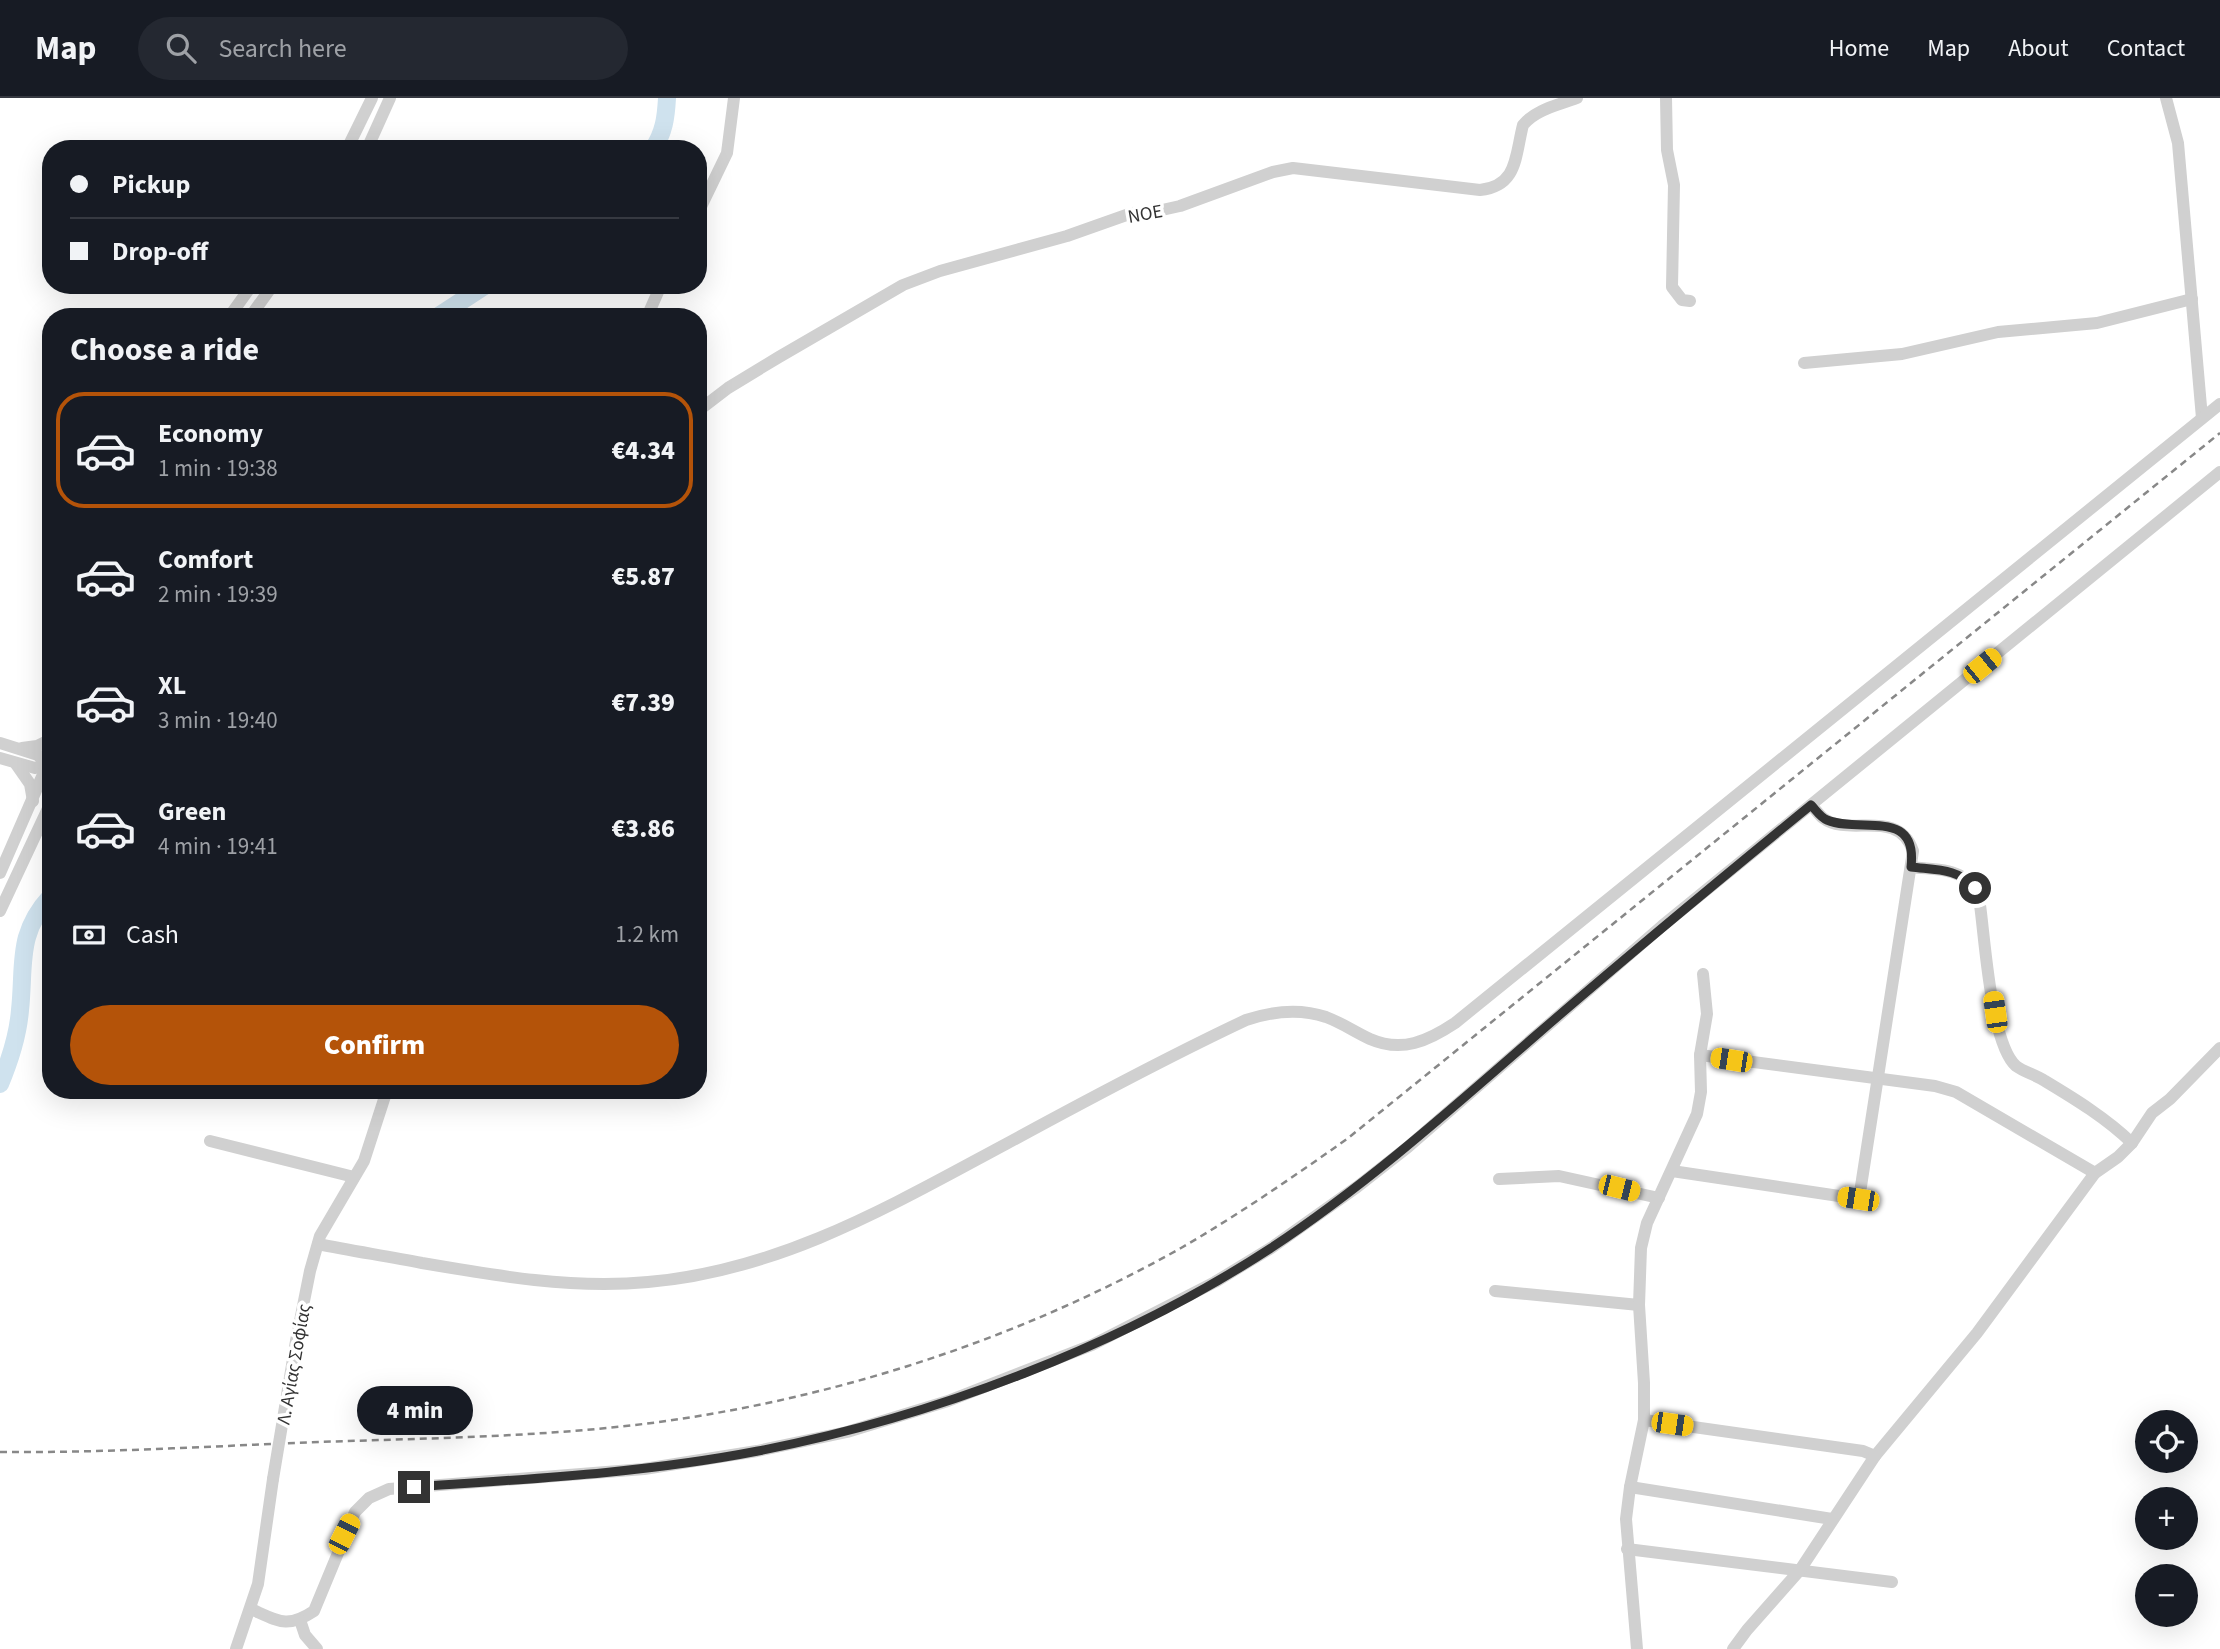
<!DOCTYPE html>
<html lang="en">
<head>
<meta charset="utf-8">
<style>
	body { margin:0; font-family:"Source Sans 3",sans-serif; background:#242831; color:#f1f3f6; height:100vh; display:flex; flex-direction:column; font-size:26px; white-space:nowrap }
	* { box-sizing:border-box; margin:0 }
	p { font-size:23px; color:#9ea1a6 }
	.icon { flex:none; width:38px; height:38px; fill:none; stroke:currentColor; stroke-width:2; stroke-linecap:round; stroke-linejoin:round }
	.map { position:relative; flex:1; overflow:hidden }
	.sheet { position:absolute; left:42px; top:210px; width:665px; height:791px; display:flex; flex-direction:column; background:#171b24; border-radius:28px; box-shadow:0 7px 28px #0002 }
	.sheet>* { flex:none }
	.hud { position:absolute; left:42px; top:42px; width:665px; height:154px; border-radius:28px; box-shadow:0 7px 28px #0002; display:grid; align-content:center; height:154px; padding:0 28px; background:#171b24 }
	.buttons { position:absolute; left:2135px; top:1312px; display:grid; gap:14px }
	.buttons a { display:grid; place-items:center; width:63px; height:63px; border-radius:50%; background:#171b24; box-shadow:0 7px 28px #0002; font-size:35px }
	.end { position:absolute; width:32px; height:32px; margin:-16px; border:9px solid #333; background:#fff; box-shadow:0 0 0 4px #fff }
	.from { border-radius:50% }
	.bubble { position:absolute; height:49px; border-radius:24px; background:#171b24; box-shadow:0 7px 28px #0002; font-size:23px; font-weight:800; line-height:49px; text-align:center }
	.car { position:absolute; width:21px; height:42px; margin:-21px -10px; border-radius:9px; box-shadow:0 0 5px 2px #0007; background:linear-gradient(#f5c518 24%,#345 0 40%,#f5c518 0 76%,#345 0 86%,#f5c518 0) }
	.hud b { display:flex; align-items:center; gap:24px; height:66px; font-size:26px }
	.hud b+b { border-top:2px solid #363941 }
	.hud i { width:18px; height:18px; background:#f1f3f6 }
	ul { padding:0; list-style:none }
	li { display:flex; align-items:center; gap:21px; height:116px; margin:0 14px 10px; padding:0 14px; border:4px solid transparent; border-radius:28px }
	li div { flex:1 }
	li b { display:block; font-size:26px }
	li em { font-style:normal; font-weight:800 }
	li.on { border-color:#b45309 }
	li>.icon { width:63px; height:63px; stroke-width:1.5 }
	h2 { padding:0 28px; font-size:32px; line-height:84px }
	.pay { display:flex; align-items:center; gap:18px; height:77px; padding:0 28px; font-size:26px }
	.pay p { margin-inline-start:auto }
	.primary-button { display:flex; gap:14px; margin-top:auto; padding:14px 28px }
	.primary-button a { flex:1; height:80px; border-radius:42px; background:#b45309; color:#fff; font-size:28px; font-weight:800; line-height:80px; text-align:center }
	header { display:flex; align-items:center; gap:42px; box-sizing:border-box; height:98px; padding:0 35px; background:#171b24; border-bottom:2px solid #363941 }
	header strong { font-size:33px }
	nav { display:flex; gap:38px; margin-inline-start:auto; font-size:24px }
	.search { width:490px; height:63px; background:#242831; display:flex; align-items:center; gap:18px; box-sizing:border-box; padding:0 24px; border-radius:38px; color:#9ea1a6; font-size:26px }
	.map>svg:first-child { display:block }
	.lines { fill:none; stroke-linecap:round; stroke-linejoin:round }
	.river { stroke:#cfe2ee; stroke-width:18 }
	.minor { stroke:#d0d0d0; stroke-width:12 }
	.rail { stroke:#888; stroke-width:2.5; stroke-dasharray:7 5; stroke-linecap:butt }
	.minor-bridge { stroke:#d0d0d0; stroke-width:12 }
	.route { stroke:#333; stroke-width:9 }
	.labels { text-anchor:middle; stroke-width:7; stroke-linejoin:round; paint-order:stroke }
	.street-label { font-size:19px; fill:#333; stroke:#fff }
</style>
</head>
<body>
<header>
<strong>Map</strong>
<div class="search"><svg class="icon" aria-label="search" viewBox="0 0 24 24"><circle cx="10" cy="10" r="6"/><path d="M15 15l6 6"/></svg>Search here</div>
<nav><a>Home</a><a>Map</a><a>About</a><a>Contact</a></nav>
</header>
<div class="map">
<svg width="2220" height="1551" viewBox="0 0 2220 1551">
	<rect width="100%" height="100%" fill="#fff"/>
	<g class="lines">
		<g class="river">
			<path d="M653 51C664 35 666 19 667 0"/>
			<path d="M437 219 486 187"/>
			<path d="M0 986C10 962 18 938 20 912 25 866 16 836 51 798"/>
		</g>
		<g class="minor">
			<path d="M1666 0 1667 52 1674 87 1672 189 1682 202 1690 203"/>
			<path d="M2166 0 2178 45 2202 320"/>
			<path d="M347 51 372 0"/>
			<path d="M367 51 390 0"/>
			<path d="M698 115 727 55 734 0"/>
			<path d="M229 219 252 187"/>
			<path d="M250 219 273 187"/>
			<path d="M647 219 661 187"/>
			<path d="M1804 265 1902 256 1998 234 2097 225 2192 201"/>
			<path d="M698 313 728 290 779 259 903 187 940 173 1067 138 1132 115 1153 114 1180 108 1273 74 1293 70 1480 92C1518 88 1515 58 1523 27 1536 11 1559 7 1577 0"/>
			<path d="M0 645 38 657 51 673"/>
			<path d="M22 650 37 648 51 641"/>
			<path d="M0 660 35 670 50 666"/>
			<path d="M16 666 30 686 33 703"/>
			<path d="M1911 769C1946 773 1968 768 1980 807 1985 842 1991 946 2016 968 2024 974 2036 977 2045 983 2075 1001 2106 1020 2132 1045"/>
			<path d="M0 775 51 658"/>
			<path d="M0 813 51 704"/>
			<path d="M1700 957 1935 988 1956 994 2095 1075"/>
			<path d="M210 1043 354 1079"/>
			<path d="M1672 1073 1859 1101 1913 753C1898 709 1849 740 1823 720 1819 717 1815 711 1811 707"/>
			<path d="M1499 1081 1559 1078 1659 1100"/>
			<path d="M318 1146C352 1153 387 1158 422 1165 497 1178 572 1191 648 1184 780 1173 892 1107 1006 1046 1085 1003 1165 960 1246 922 1273 913 1299 910 1326 919 1342 925 1355 934 1370 941 1402 955 1428 943 1455 925L2220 306"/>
			<path d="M1495 1193 1639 1207"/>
			<path d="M296 1243 310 1173 320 1138 364 1063 387 992"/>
			<path d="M1644 1322 1863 1353 1875 1358"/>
			<path d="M1630 1389 1832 1421"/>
			<path d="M1627 1451 1892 1484"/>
			<path d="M251 1511C278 1523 287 1531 314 1513L355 1414 369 1400 389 1391 644 1371 757 1353 847 1334 948 1303 1092 1247 1215 1184 1271 1150 1357 1089 1408 1049 1662 828 2220 374"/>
			<path d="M300 1522 305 1537 317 1551"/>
			<path d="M236 1551 258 1486 273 1381"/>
			<path d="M1637 1551 1626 1421 1630 1389 1644 1322V1285L1639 1207 1641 1150 1647 1125 1697 1016 1701 994 1700 957 1707 916 1703 876"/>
			<path d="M1733 1551 1747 1532 1800 1472 1875 1358 1977 1235 2095 1075 2118 1059 2132 1045 2152 1015 2170 1001 2220 950"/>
		</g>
		<path class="rail" d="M0 1354C106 1355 213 1348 319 1344 432 1340 546 1339 659 1324 841 1299 1021 1240 1181 1150 1238 1117 1293 1079 1347 1041L2220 335"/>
		<path class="minor-bridge" d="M273 1381 296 1243"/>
	</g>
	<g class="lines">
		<path class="route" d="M414 1389C529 1381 645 1375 758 1353 933 1319 1121 1248 1271 1150 1365 1088 1449 1013 1534 939 1625 860 1718 783 1811 707 1816 712 1820 719 1827 722 1860 736 1918 709 1911 769 1934 772 1959 770 1975 790"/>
	</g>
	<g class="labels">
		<g class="street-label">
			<text transform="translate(1145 115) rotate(-10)" y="7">NOE</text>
			<text transform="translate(293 1266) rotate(-80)" y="7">Λ. Αγίας Σοφίας</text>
		</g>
	</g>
</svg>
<div class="buttons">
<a><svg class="icon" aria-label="locate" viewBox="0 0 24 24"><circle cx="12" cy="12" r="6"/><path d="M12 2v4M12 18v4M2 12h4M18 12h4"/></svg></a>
<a>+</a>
<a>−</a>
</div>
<i class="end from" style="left:1975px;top:790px"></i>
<i class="end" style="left:414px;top:1389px"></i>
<div class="bubble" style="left:357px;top:1288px;width:116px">4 min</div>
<i class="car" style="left:1982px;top:568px;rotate:51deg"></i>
<i class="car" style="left:1995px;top:914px;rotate:352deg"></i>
<i class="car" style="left:1731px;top:962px;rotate:279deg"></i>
<i class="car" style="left:1619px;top:1090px;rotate:104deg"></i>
<i class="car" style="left:1858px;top:1101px;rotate:279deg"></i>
<i class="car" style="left:1672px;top:1326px;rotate:98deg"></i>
<i class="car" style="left:344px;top:1436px;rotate:27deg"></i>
<div class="hud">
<b><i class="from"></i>Pickup</b>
<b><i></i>Drop-off</b>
</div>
<section class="sheet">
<h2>Choose a ride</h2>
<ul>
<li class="on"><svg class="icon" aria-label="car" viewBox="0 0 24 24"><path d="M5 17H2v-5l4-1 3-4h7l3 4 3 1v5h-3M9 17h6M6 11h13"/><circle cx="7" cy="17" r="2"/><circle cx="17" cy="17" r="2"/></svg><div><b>Economy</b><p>1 min · 19:38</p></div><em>€4.34</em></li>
<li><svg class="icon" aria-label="car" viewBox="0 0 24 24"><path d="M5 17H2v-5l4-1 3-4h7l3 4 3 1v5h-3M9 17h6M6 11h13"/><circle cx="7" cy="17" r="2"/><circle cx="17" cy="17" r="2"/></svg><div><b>Comfort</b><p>2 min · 19:39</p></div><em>€5.87</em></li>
<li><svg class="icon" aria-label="car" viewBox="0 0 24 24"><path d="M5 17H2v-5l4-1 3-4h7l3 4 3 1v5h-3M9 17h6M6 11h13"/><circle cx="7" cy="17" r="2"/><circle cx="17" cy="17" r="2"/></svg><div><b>XL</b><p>3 min · 19:40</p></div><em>€7.39</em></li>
<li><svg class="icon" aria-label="car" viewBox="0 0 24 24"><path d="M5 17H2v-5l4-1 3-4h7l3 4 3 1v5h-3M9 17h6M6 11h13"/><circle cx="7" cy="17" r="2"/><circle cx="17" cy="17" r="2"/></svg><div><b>Green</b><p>4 min · 19:41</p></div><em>€3.86</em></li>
</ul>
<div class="pay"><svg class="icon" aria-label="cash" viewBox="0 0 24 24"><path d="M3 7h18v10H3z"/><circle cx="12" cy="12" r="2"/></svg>Cash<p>1.2 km</p></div>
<div class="primary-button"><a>Confirm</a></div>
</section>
</div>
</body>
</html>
